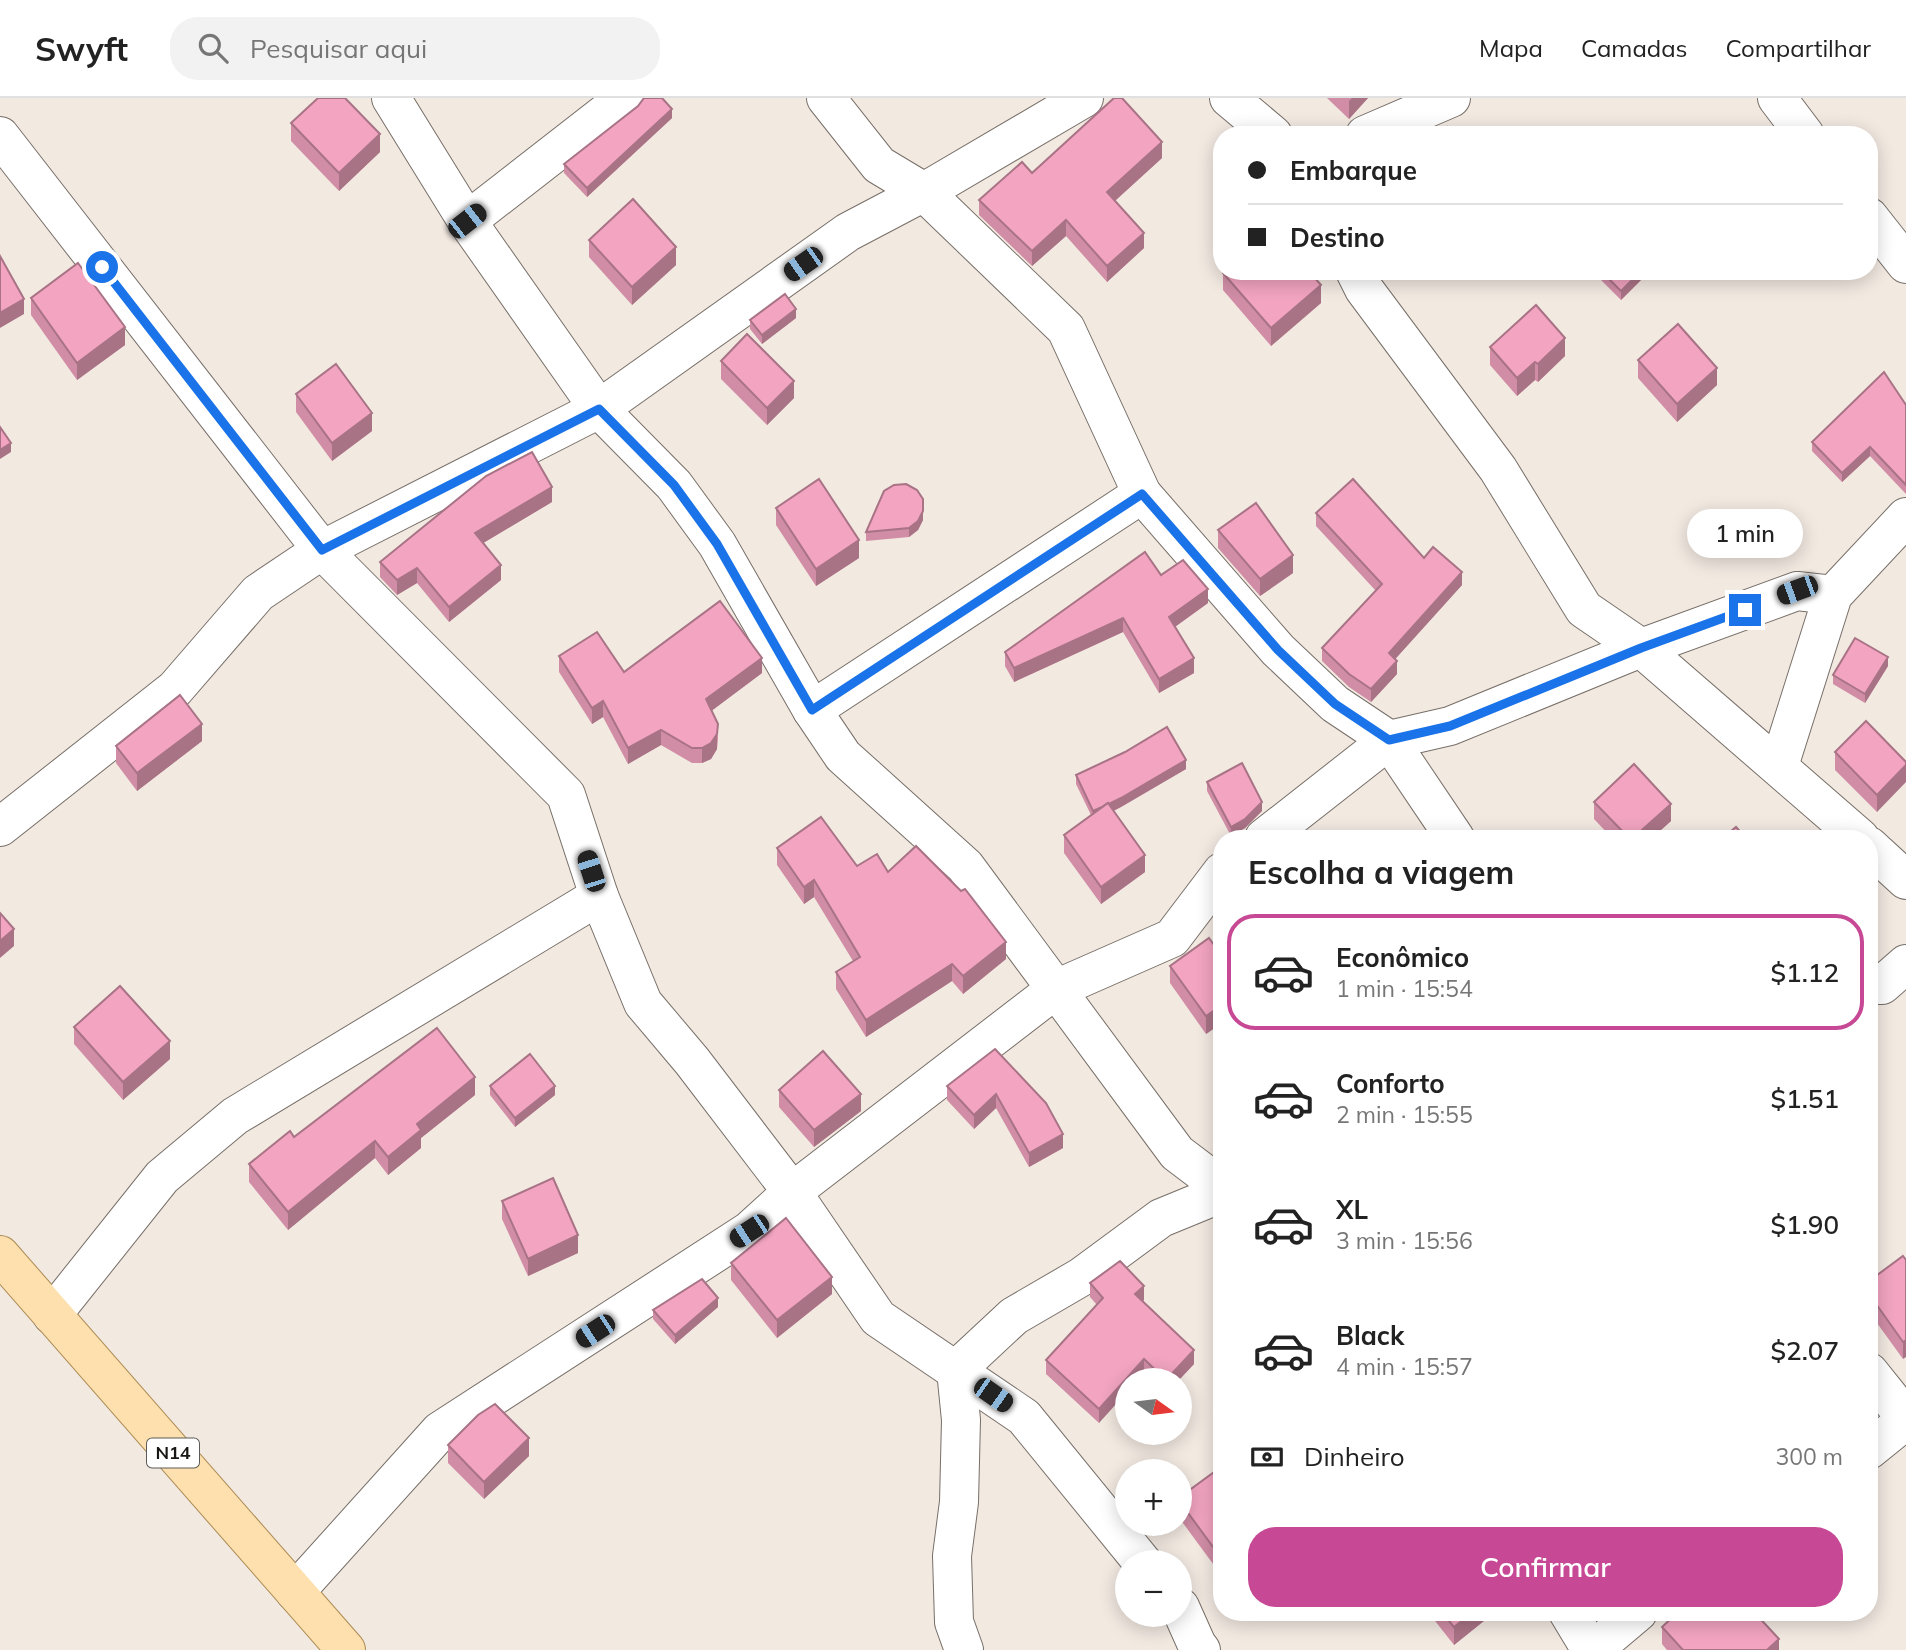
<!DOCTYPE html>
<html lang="pt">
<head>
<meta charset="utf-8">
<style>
	body { margin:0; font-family:Mulish,sans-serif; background:#f2f2f2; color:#222; height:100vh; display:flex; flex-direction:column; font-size:26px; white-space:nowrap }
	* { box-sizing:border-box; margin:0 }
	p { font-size:23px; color:#767676 }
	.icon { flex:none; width:38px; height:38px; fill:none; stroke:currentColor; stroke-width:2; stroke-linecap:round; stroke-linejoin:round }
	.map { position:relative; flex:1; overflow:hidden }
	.panel { position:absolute; left:1213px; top:732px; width:665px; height:791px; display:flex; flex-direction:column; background:#fff; border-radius:28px; box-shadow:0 4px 18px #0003 }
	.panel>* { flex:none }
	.hud { position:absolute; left:1213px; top:28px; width:665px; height:154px; border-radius:28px; box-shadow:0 4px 18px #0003; display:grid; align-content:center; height:154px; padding:0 35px; background:#fff }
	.needle { width:46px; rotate:104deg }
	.tools { position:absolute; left:1115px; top:1270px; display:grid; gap:14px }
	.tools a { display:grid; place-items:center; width:77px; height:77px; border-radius:50%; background:#fff; box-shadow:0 4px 18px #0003; font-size:35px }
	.end { position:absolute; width:32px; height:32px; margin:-16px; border:9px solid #1a73e8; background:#fff; box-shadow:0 0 0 4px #fff }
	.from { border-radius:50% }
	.bubble { position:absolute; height:49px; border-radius:24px; background:#fff; box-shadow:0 4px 18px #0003; font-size:23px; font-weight:600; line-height:49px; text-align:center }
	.car { position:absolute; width:21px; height:42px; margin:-21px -10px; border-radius:9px; box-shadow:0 0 5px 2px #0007; background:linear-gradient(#222 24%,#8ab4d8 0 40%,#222 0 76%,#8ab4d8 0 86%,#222 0) }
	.hud b { display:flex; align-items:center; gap:24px; height:66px; font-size:26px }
	.hud b+b { border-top:2px solid #e0e0e0 }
	.hud i { width:18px; height:18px; background:#222 }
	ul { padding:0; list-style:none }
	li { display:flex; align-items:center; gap:21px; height:116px; margin:0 14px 10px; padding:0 21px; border:4px solid transparent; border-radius:28px }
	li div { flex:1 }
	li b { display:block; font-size:26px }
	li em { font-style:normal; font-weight:600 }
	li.on { border-color:#c74894 }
	li>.icon { width:63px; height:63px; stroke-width:1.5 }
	h2 { padding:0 35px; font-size:32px; line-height:84px }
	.pay { display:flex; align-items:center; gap:18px; height:77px; padding:0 35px; font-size:26px }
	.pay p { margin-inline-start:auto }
	.action { display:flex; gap:14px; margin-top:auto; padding:14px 35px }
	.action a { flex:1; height:80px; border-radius:28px; background:#c74894; color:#fff; font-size:28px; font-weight:600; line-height:80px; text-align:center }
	header { display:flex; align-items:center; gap:42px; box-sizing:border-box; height:98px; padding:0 35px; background:#fff; border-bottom:2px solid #e0e0e0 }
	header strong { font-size:33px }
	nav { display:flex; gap:38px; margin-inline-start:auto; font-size:24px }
	.search { width:490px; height:63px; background:#f2f2f2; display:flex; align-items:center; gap:18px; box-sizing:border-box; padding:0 24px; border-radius:28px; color:#767676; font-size:26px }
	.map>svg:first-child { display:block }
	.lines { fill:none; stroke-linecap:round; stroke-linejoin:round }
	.minor-casing { stroke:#776f68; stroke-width:40 }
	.major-casing { stroke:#ac8b54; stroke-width:40 }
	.minor { stroke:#fff; stroke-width:38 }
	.major { stroke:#fde0ad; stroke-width:38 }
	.wall { fill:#d08da5 }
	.shaded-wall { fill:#a97386 }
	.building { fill:#f2a4c0; stroke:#a97386; stroke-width:2 }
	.route { stroke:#1a73e8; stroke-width:9 }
	.labels { text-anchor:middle; stroke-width:7; stroke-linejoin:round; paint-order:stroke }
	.shield { fill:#fff; stroke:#5d5b59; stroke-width:2 }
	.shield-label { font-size:18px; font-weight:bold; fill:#181512 }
</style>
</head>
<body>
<header>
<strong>Swyft</strong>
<div class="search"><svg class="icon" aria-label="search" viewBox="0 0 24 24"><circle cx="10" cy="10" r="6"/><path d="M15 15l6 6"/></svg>Pesquisar aqui</div>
<nav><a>Mapa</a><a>Camadas</a><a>Compartilhar</a></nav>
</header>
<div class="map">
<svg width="1906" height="1552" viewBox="0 0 1906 1552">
	<rect width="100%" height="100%" fill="#f2e9e1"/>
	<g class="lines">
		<defs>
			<g id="minor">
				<path d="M391 0 467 123 599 311 674 387 717 446 812 612 843 658 965 768 1177 1055 1222 1089"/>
				<path d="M826 0 879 67 924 94 1066 231 1142 396 1278 552 1335 606 1389 642 1455 740"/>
				<path d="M1229 0 1273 37"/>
				<path d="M1777 0 1805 37"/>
				<path d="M1365 37 1451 0"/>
				<path d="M0 38 322 452 566 697 599 798"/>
				<path d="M1869 119 1906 166"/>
				<path d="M467 123 625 0"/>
				<path d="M1355 173 1364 191 1498 371 1584 511 1641 550 1860 740"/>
				<path d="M812 612 1142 396"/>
				<path d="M1779 668 1833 497 1906 419"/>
				<path d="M0 729 175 591 258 495 322 452 599 311 848 134 924 94 1084 0"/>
				<path d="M1264 740 1389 642 1450 628 1641 550 1797 493 1833 497"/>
				<path d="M1869 748 1906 782"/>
				<path d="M1869 887H1882L1906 866"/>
				<path d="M52 1217 162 1079 235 1018 599 798 643 905 692 963 792 1094 878 1220 1024 1319 1143 1465"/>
				<path d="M1869 1274 1906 1320"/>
				<path d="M1869 1352 1906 1322"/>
				<path d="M295 1494 440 1333 749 1133 792 1094 1056 891 1172 840 1222 774"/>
				<path d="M1180 1509 1197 1547 1201 1552"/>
				<path d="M1568 1514 1591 1552"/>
				<path d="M964 1552 954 1524 952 1458 959 1404 961 1322 956 1272 1014 1218 1081 1179 1161 1120 1222 1095"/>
				<path d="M1593 1552 1638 1514"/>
			</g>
			<path id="major" d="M0 1157 346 1552"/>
		</defs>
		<use href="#minor" class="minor-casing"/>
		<use href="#major" class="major-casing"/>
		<use href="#minor" class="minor"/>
		<use href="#major" class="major"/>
	</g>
	<g class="wall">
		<path d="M1327 0H1368L1349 21Z"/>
		<path d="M638 8 672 20 587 99 564 75V66Z"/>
		<path d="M291 25 380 54 339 93 291 43Z"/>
		<path d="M1162 60 1115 103 1144 150 1107 184 1066 138 1032 168 979 117V102L1032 75Z"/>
		<path d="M589 142 676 167 632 207 589 159Z"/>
		<path d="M1592 173H1647V176L1621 202Z"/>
		<path d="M1223 175 1321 205 1271 248 1223 192Z"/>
		<path d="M31 200 125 247 77 282 31 217Z"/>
		<path d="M796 220 762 246 750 231V222Z"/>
		<path d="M1490 249 1565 258 1538 284 1535 282 1517 298 1490 267Z"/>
		<path d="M1638 262 1717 287 1677 324 1638 280Z"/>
		<path d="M721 263 794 300 767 327 721 281Z"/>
		<path d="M296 296 372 333 332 363 296 314Z"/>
		<path d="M1906 307V396L1870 358 1842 384 1812 353V344Z"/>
		<path d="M552 404 483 445 501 482 449 524 417 485 397 497 380 479V464Z"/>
		<path d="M776 410 859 460 816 488 776 427Z"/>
		<path d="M1316 415 1424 460 1462 487 1395 561 1397 576 1371 604 1349 589 1322 563V550L1376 493 1316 428Z"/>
		<path d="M923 422 918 432 909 439 866 443V434Z"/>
		<path d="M1218 432 1293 475 1260 498 1218 450Z"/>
		<path d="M1161 477 1208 505 1175 529 1194 575 1159 595 1123 534 1014 584 1005 568V554Z"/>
		<path d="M559 558 624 574 762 575 711 613 718 626V641L717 651 711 661 702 665H692L661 647 628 666 603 619 592 626 559 574Z"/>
		<path d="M1888 568 1865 605 1833 586V577Z"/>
		<path d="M202 643 137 693 116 665V648Z"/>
		<path d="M1835 654 1906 664 1877 714 1835 672Z"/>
		<path d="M1186 671 1114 713 1145 774 1101 806 1064 755V737L1091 717 1076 686V677Z"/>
		<path d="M1207 684 1262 713 1245 730 1231 738 1207 693Z"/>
		<path d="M1594 704 1671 723 1652 740H1612L1594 721Z"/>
		<path d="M777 750 888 774 1006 861 963 896 952 883 866 939 836 891V874L853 863 814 799 804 806 777 767Z"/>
		<path d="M1222 858V925L1206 936 1170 885V868Z"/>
		<path d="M74 929 170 961 123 1002 74 946Z"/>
		<path d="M995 951 1063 1050 1029 1069 996 1010 974 1031 947 1002V988Z"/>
		<path d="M490 988 555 997 515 1029 490 997Z"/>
		<path d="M779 992 861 1013 814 1049 779 1009Z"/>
		<path d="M475 997 421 1040V1050L388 1077 375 1060 288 1132 249 1084V1066L294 1039Z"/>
		<path d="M502 1103 578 1155 528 1178 502 1121Z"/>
		<path d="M1906 1162 1903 1261 1869 1214V1183Z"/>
		<path d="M731 1165 832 1196 777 1240 731 1182Z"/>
		<path d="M1090 1185 1144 1202 1143 1203 1194 1266 1178 1283H1152L1144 1275 1137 1283H1127L1099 1325 1046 1276V1262L1097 1207 1090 1199Z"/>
		<path d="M718 1209 675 1246 653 1221V1212Z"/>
		<path d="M448 1347 529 1358 484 1401 448 1365Z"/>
		<path d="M1222 1370 1219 1474 1180 1421V1399Z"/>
		<path d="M1428 1514H1495L1454 1547Z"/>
		<path d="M1662 1529 1779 1552H1667L1662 1546Z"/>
	</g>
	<g class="shaded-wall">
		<path d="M1352 0H1368L1349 21V3Z"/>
		<path d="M672 11V20L587 99V90Z"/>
		<path d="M380 36V54L339 93V75Z"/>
		<path d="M1162 44V60L1107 110V94Z"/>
		<path d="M1066 122V138L1032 168V153Z"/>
		<path d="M1144 135V150L1107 184V168Z"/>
		<path d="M676 149V167L632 207V189Z"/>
		<path d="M1641 173H1647V176L1621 202V193Z"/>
		<path d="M1321 187V205L1271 248V230Z"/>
		<path d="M24 201V216L0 230V215Z"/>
		<path d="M796 211V220L762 246V237Z"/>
		<path d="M125 229V247L77 282V265Z"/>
		<path d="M1565 240V258L1538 284V266Z"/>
		<path d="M1535 264V282L1517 298V280Z"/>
		<path d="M1717 270V287L1677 324V306Z"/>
		<path d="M794 283V300L767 327V310Z"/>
		<path d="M372 315V333L332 363V345Z"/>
		<path d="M11 345V354L0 361V352Z"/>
		<path d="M1870 349V358L1842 384V375Z"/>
		<path d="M552 389V404L475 450V435Z"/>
		<path d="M923 413V422L918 432 909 439V430Z"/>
		<path d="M859 442V460L816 488V471Z"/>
		<path d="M1293 457V475L1260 498V481Z"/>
		<path d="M501 467V482L449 524V509Z"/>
		<path d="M417 470V485L397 497V482Z"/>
		<path d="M1462 474V487L1389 568V555Z"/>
		<path d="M1208 491V505L1169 533V519Z"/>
		<path d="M1123 520V534L1014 584V570Z"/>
		<path d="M1888 559V568L1865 605V596Z"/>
		<path d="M762 560V575L706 617V601Z"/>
		<path d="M1194 560V575L1159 595V581Z"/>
		<path d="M1397 563V576L1371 604V591Z"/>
		<path d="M603 603V619L592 626V610Z"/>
		<path d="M202 626V643L137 693V675Z"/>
		<path d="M661 632V647L628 666V650Z"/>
		<path d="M717 636V651L711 661 702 665V650Z"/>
		<path d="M1186 662V671L1121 709 1093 722V713Z"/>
		<path d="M1906 667V684L1877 714V697Z"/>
		<path d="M1262 704V713L1245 730 1231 738V729Z"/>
		<path d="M1671 706V723L1652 740H1633Z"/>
		<path d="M1145 757V774L1101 806V789Z"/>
		<path d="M814 782V799L804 806V789Z"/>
		<path d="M14 831V848L0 860V843Z"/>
		<path d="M1006 844V861L963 896V878Z"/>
		<path d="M952 866V883L866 939V922Z"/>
		<path d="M1222 907V925L1206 936V918Z"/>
		<path d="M170 943V961L123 1002V984Z"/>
		<path d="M475 979V997L421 1040V1050L388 1077V1059L417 1026Z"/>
		<path d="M555 988V997L515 1029V1020Z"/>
		<path d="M861 996V1013L814 1049V1032Z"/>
		<path d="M996 996V1010L974 1031V1017Z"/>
		<path d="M1063 1036V1050L1029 1069V1055Z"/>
		<path d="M375 1043V1060L288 1132V1114Z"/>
		<path d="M578 1137V1155L528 1178V1161Z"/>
		<path d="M832 1179V1196L777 1240V1222Z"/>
		<path d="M1144 1188V1202L1135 1210V1196Z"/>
		<path d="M718 1200V1209L675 1246V1237Z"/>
		<path d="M1906 1242V1259L1903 1261V1244Z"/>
		<path d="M1194 1252V1266L1178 1283H1166Z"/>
		<path d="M1144 1261V1275L1137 1283H1127V1294L1099 1325V1311Z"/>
		<path d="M529 1340V1358L484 1401V1384Z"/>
		<path d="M1222 1455V1472L1219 1474V1457Z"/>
		<path d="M1473 1514H1495L1454 1547V1529Z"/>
		<path d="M1779 1541V1552H1767Z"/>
	</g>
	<g class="building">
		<path d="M318 0H345L380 36 339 75 291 25Z"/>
		<path d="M644 0H662L672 11 587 90 564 66 638 8Z"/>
		<path d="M1114 0H1122L1162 44 1107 94 1144 135 1107 168 1066 122 1032 153 979 102 1022 64 1032 75Z"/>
		<path d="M1447 29 1452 37H1437Z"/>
		<path d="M633 101 676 149 632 189 589 142Z"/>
		<path d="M0 158 24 201 0 215Z"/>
		<path d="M78 165 125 229 77 265 31 200Z"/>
		<path d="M1225 173H1309L1321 187 1271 230 1223 175Z"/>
		<path d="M1601 173H1641L1621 193Z"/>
		<path d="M785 196 796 211 762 237 750 222Z"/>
		<path d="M1536 207 1565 240 1538 266 1535 264 1517 280 1490 249Z"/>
		<path d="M1678 226 1717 270 1677 306 1638 262Z"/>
		<path d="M747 236 794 283 767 310 721 263Z"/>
		<path d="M336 266 372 315 332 345 296 296Z"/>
		<path d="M1884 274 1906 307V387L1870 349 1842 375 1812 344Z"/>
		<path d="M0 329 11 345 0 352Z"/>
		<path d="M532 354 552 389 475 435 501 467 449 509 417 470 397 482 380 464 486 378Z"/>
		<path d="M819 381 859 442 816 471 776 410Z"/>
		<path d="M1353 381 1424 460 1433 449 1462 474 1389 555 1397 563 1371 591 1349 576 1322 550 1382 486 1316 415Z"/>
		<path d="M906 386 917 392 923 401V413L918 423 909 430 866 434 884 393 894 387Z"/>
		<path d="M1256 405 1293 457 1260 481 1218 432Z"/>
		<path d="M1145 454 1161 477 1183 462 1208 491 1169 519 1194 560 1159 581 1123 520 1014 570 1005 554Z"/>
		<path d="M720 503 762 560 706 601 718 626 717 636 711 645 702 650H692L661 632 628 650 603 603 592 610 559 558 597 534 624 574Z"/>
		<path d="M1855 540 1888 559 1865 596 1833 577Z"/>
		<path d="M180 597 202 626 137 675 116 648Z"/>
		<path d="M1866 623 1906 664V667L1877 697 1835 654Z"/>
		<path d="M1167 629 1186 662 1121 700 1109 706 1108 705 1102 709 1093 713 1076 677 1125 654Z"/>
		<path d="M1242 665 1262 704 1245 721 1231 729 1207 684Z"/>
		<path d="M1634 666 1671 706 1633 740H1629L1594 704Z"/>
		<path d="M1108 705 1145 757 1101 789 1064 737Z"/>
		<path d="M821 719 857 768 877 756 888 774 916 748 961 793 965 791 1006 844 963 878 952 866 866 922 836 874 860 859 814 782 804 789 777 750Z"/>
		<path d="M1736 729 1746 740H1723Z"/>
		<path d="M0 815 14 831 0 843Z"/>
		<path d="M1209 840 1222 858V907L1206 918 1170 868Z"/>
		<path d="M120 888 170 943 123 984 74 929Z"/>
		<path d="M437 930 475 979 417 1026 421 1032 388 1059 375 1043 288 1114 249 1066 290 1033 294 1039Z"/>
		<path d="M995 951 1046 1005 1063 1036 1029 1055 996 996 974 1017 947 988Z"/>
		<path d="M823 953 861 996 814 1032 779 992Z"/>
		<path d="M530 956 555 988 515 1020 490 988Z"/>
		<path d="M553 1080 578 1137 528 1161 502 1103Z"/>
		<path d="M786 1120 832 1179 777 1222 731 1165Z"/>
		<path d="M1903 1158 1906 1162V1242L1903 1244 1869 1196V1183Z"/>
		<path d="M1120 1163 1144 1188 1135 1196 1194 1252 1166 1282 1144 1261 1099 1311 1046 1262 1103 1200 1090 1185Z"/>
		<path d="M702 1181 718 1200 675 1237 653 1212Z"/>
		<path d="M495 1306 529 1340 484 1384 448 1347 478 1317Z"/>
		<path d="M1221 1369 1222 1455 1219 1457 1180 1404V1399Z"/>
		<path d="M1442 1514H1473L1454 1529Z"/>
		<path d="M1678 1514H1754L1779 1541 1767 1552H1683L1662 1529Z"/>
	</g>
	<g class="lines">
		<path class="route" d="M102 169 322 452 599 311 674 387 717 446 812 612 1142 396 1278 552 1335 606 1389 642 1450 628 1641 550 1745 512"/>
	</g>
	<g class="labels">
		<rect class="shield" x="147" y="1340.5" width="52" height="29" rx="5"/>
		<g class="shield-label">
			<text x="173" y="1361">N14</text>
		</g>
	</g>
</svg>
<div class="tools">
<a><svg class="needle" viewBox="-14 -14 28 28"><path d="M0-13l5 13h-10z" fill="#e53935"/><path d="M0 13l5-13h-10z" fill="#767676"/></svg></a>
<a>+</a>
<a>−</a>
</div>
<i class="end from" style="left:102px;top:169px"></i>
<i class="end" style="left:1745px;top:512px"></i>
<div class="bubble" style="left:1687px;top:411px;width:116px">1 min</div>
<i class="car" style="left:467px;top:123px;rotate:52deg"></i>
<i class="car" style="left:803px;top:166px;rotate:235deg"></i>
<i class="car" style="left:1797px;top:492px;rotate:250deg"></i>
<i class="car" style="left:591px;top:773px;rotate:342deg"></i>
<i class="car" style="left:749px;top:1133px;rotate:237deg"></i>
<i class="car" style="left:595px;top:1233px;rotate:237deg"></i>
<i class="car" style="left:993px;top:1297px;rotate:125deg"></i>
<div class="hud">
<b><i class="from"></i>Embarque</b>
<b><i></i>Destino</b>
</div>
<section class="panel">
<h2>Escolha a viagem</h2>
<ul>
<li class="on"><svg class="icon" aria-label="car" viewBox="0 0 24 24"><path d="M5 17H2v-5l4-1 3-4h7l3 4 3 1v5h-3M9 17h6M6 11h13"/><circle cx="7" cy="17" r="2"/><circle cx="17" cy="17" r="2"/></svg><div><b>Econômico</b><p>1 min · 15:54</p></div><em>$1.12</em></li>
<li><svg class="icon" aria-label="car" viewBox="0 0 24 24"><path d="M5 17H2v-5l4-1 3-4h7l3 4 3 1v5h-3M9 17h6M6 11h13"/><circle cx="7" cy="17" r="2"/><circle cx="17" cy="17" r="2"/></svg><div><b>Conforto</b><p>2 min · 15:55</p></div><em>$1.51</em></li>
<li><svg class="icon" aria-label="car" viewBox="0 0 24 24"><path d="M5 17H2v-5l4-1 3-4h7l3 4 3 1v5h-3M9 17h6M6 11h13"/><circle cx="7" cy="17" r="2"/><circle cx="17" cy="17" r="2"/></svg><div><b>XL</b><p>3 min · 15:56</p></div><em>$1.90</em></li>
<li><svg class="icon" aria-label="car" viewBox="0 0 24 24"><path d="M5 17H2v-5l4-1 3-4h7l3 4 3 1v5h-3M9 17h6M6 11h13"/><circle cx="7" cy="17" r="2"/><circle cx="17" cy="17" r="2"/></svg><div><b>Black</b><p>4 min · 15:57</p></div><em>$2.07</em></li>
</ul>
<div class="pay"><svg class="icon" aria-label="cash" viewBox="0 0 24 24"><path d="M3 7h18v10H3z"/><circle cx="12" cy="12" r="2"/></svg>Dinheiro<p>300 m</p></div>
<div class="action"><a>Confirmar</a></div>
</section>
</div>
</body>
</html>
